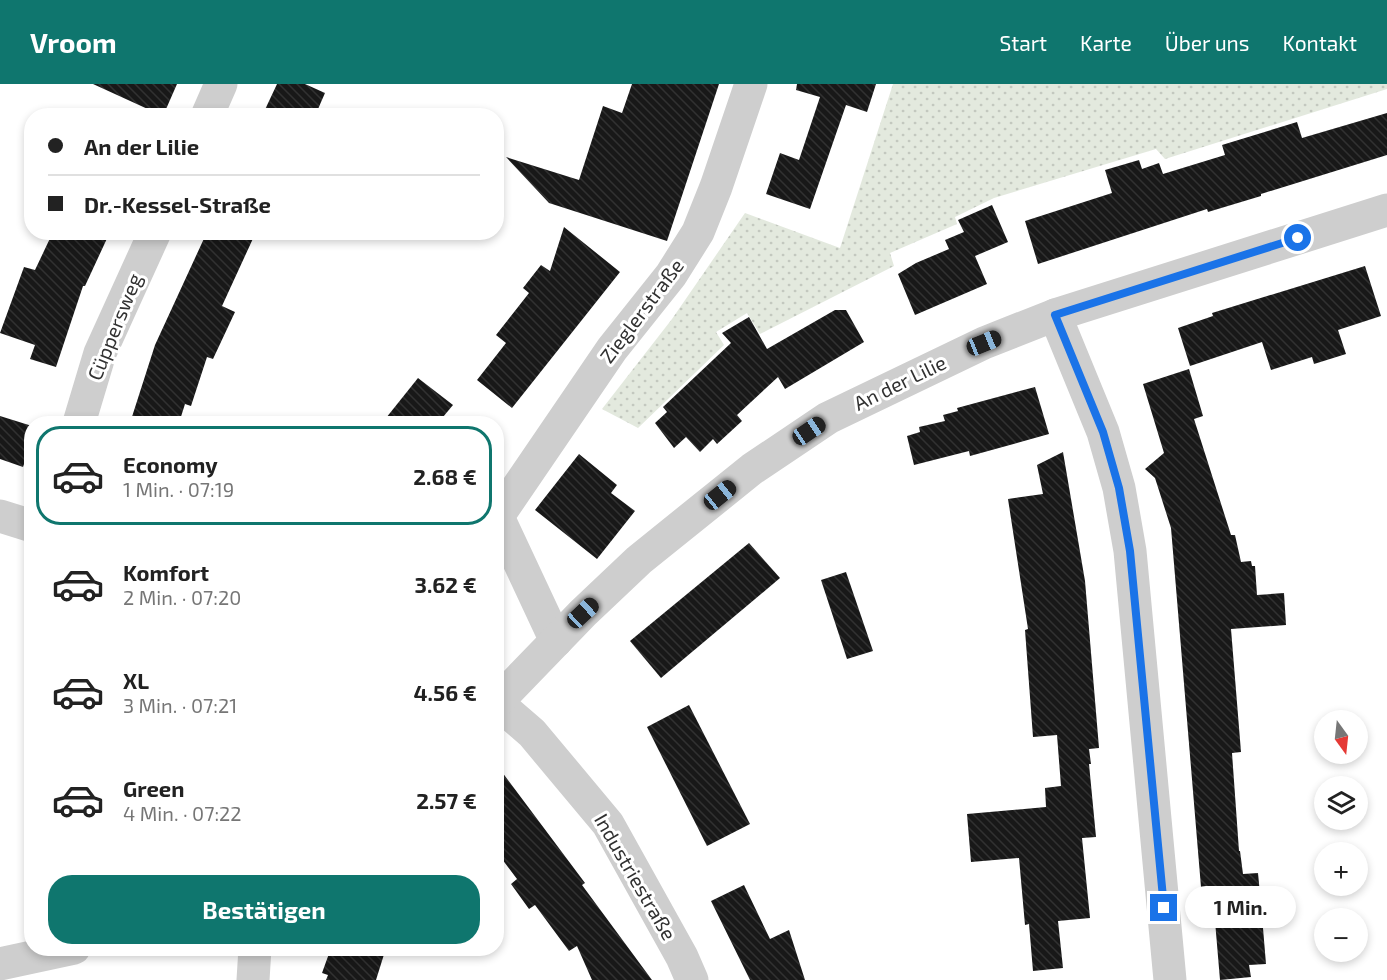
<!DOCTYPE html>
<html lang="de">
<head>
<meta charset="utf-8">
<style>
	body { margin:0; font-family:"Exo 2",sans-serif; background:#f2f2f2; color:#222; height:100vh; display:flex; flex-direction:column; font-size:22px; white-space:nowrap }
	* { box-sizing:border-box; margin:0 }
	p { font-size:20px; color:#767676 }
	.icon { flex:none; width:33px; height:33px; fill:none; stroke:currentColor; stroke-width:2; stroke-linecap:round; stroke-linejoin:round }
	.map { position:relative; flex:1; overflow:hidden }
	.side { position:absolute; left:24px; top:332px; width:480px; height:540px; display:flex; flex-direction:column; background:#fff; border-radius:24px; box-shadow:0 3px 9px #0003 }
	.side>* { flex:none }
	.top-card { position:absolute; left:24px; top:24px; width:480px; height:132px; border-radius:24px; box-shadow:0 3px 9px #0003; display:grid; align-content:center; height:132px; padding:0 24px; background:#fff }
	.needle { width:39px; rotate:165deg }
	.fabs { position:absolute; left:1314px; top:626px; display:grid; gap:12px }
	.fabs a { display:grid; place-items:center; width:54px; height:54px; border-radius:50%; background:#fff; box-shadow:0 3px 9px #0003; font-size:30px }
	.end { position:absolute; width:27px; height:27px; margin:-14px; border:8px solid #1a73e8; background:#fff; box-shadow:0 0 0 3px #fff }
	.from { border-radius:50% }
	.bubble { position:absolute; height:42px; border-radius:21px; background:#fff; box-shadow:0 3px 9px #0003; font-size:20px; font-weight:700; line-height:42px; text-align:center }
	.car { position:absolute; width:18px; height:36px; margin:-18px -9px; border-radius:8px; box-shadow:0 0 4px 2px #0007; background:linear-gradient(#222 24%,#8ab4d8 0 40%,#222 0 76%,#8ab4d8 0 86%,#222 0) }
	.top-card b { display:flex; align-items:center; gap:21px; height:57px; font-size:22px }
	.top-card b+b { border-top:2px solid #e0e0e0 }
	.top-card i { width:15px; height:15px; background:#222 }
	ul { padding:10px 0 0; list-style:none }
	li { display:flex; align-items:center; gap:18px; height:99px; margin:0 12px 9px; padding:0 12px; border:3px solid transparent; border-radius:24px }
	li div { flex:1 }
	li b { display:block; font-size:22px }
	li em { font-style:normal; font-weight:700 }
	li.active { border-color:#0f766e }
	li>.icon { width:54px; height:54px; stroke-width:1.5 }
	.primary-button { display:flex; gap:12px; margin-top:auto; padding:12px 24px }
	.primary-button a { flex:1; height:69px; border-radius:24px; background:#0f766e; color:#fff; font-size:24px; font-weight:700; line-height:69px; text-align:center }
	header { display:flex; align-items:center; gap:36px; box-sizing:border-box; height:84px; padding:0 30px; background:#0f766e; color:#fff }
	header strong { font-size:28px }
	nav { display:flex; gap:33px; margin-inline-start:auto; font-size:21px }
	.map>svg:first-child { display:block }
	.garden { fill:url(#garden-dots) }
	.building { fill:url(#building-back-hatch) }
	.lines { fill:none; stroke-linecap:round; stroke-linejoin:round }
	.minor { stroke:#cecece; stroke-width:33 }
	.route { stroke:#1a73e8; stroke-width:8 }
	.labels { text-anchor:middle; stroke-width:6; stroke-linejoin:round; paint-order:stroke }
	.street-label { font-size:20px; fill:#313131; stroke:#fff }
</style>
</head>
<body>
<header>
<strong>Vroom</strong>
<nav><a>Start</a><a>Karte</a><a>Über uns</a><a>Kontakt</a></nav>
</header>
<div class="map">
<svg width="1387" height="896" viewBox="0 0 1387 896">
	<defs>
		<pattern id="garden-dots" width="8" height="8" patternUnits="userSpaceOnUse" patternTransform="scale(1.5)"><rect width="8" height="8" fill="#e3e9de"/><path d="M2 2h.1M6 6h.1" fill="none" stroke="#c3c8bf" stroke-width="1.8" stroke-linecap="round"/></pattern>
		<pattern id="building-back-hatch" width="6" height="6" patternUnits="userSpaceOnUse" patternTransform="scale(1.5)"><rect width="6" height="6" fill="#181818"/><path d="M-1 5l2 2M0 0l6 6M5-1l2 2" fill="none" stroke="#313131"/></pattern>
	</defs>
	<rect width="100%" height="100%" fill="#fff"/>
	<path class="garden" d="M893 0H1387V5L1165 75 1156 65 994 114 955 133 957 140 890 169 894 182 760 250 747 229 716 248 724 261 638 344 602 325 672 235 745 129 840 164Z"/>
	<g class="building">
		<path d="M93 0H177L163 32Z"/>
		<path d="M277 0H305L325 9 315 32H262Z"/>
		<path d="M632 0H719L667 157 549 119 506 73 579 96 603 22 622 29Z"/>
		<path d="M797 0H876L867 28 846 21 810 125 766 110 780 69 799 76 820 13 796 6Z"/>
		<path d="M1387 29V71L1261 110V112L1208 128 1207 125 1038 180 1025 137 1112 109 1105 86 1139 76 1142 85 1159 79 1163 90 1225 71 1222 61 1297 38 1302 54Z"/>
		<path d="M992 121 1008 158 975 172 987 200 915 231 898 190 916 179 949 165 945 156 964 148 958 136Z"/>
		<path d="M564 143 620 188 512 324 477 296 506 259 496 251 529 209 523 204 541 181 550 187Z"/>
		<path d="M53 148H110L85 202H83L56 283 30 275 35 261 0 249 24 183 35 186Z"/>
		<path d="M207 148H256L222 222 235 228 213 275 207 273 191 322 185 320 179 339H130L155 261Z"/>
		<path d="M1365 182 1381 232 1338 246 1346 270 1314 280 1312 273 1271 286 1262 258 1190 282 1178 244 1213 232 1212 229Z"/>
		<path d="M835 226H846L864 258 785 305 778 293 737 331 742 337 717 360 713 355 700 368 686 353 674 364 655 339 667 328 663 323 731 259 722 249 749 233 767 265Z"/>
		<path d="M1189 285 1203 332 1194 335 1231 451H1235L1241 478 1251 477 1252 482H1255L1257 511 1284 509 1286 541 1231 545 1241 668 1232 669 1239 767H1240L1243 790 1258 789 1260 810 1265 814 1266 827 1262 832 1266 880 1249 881 1251 893 1220 896 1215 837 1204 839 1171 444 1155 394 1145 385 1164 369 1143 300Z"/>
		<path d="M418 294 453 321 438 339H382Z"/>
		<path d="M1035 303 1049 350 970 372 969 367 914 381 907 352 920 348 919 343 945 337 943 331 958 327 957 324Z"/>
		<path d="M0 332 32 342V357L23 383 0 375Z"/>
		<path d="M1063 368 1085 497 1099 664 1089 665 1091 680H1089L1096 753 1082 754 1090 834 1058 837 1063 884 1033 887 1029 840 1025 841 1019 774 971 778 967 730 1046 723 1045 704 1061 702 1057 651 1033 653 1025 546 1028 545 1008 415 1043 410 1037 381Z"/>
		<path d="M579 370 617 401 611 409 635 427 597 475 535 426Z"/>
		<path d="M749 459 780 494 661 594 630 557Z"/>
		<path d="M846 488 873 567 847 575 821 496Z"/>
		<path d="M689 621 750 740 707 762 647 643Z"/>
		<path d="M496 680 585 799 582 801 652 896H592L577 862 569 867 535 821 529 825 511 800 517 795 496 767Z"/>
		<path d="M744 801 770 855 789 846 805 896H750L711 817Z"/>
		<path d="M331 864H386L376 896H326L328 891 322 889Z"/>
	</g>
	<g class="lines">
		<g class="minor">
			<path d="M207 32 221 0"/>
			<path d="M1055 231 1103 348 1119 404 1130 467 1170 896"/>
			<path d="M79 339 100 269 155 148"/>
			<path d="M0 432 32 442"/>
			<path d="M498 433 556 557"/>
			<path d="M496 435 612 265 671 191 698 148 716 103 751 0"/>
			<path d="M496 618 532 649 608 740 682 873 692 896"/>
			<path d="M497 618 583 529 639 476 752 385 828 334 984 259 1055 231 1387 126"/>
			<path d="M0 880 74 864"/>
			<path d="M253 896 255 864"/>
		</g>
	</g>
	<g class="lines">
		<path class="route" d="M1164 824 1130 467 1119 404 1103 348 1055 231 1298 154"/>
	</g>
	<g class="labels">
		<g class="street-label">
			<text transform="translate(642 227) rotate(-53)" y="7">Zieglerstraße</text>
			<text transform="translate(115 243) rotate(-68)" y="7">Cüppersweg</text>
			<text transform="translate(900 299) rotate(-26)" y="7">An der Lilie</text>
			<text transform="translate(635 793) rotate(60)" y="7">Industriestraße</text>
		</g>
	</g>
</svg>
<div class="fabs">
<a><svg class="needle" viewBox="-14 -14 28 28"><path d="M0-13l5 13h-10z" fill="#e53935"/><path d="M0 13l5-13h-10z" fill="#767676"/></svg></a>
<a><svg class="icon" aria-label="layers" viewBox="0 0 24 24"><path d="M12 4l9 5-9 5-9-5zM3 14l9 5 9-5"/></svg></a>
<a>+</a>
<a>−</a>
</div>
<i class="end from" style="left:1298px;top:154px"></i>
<i class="end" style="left:1164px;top:824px"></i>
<div class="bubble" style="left:1185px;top:802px;width:111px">1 Min.</div>
<i class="car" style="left:984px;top:259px;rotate:68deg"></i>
<i class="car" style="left:809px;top:347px;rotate:56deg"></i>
<i class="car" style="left:720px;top:411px;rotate:51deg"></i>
<i class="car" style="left:583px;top:529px;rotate:47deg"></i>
<div class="top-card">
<b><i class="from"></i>An der Lilie</b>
<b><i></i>Dr.-Kessel-Straße</b>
</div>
<section class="side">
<ul>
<li class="active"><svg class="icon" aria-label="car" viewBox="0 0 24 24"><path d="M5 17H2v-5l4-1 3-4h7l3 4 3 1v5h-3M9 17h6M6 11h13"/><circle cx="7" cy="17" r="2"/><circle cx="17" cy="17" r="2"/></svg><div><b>Economy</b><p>1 Min. · 07:19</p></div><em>2.68 €</em></li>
<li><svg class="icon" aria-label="car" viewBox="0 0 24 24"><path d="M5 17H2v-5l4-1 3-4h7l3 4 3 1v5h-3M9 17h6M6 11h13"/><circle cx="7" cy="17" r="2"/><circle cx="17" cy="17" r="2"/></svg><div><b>Komfort</b><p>2 Min. · 07:20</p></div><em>3.62 €</em></li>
<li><svg class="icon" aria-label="car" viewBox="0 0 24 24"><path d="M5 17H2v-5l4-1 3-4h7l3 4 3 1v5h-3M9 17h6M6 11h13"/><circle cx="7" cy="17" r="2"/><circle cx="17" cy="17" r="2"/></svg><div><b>XL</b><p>3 Min. · 07:21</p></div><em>4.56 €</em></li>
<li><svg class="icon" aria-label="car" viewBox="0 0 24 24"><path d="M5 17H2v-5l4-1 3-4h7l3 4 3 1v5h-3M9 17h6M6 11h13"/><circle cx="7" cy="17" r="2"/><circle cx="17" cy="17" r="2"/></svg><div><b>Green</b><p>4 Min. · 07:22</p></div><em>2.57 €</em></li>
</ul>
<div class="primary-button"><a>Bestätigen</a></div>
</section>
</div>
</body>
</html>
